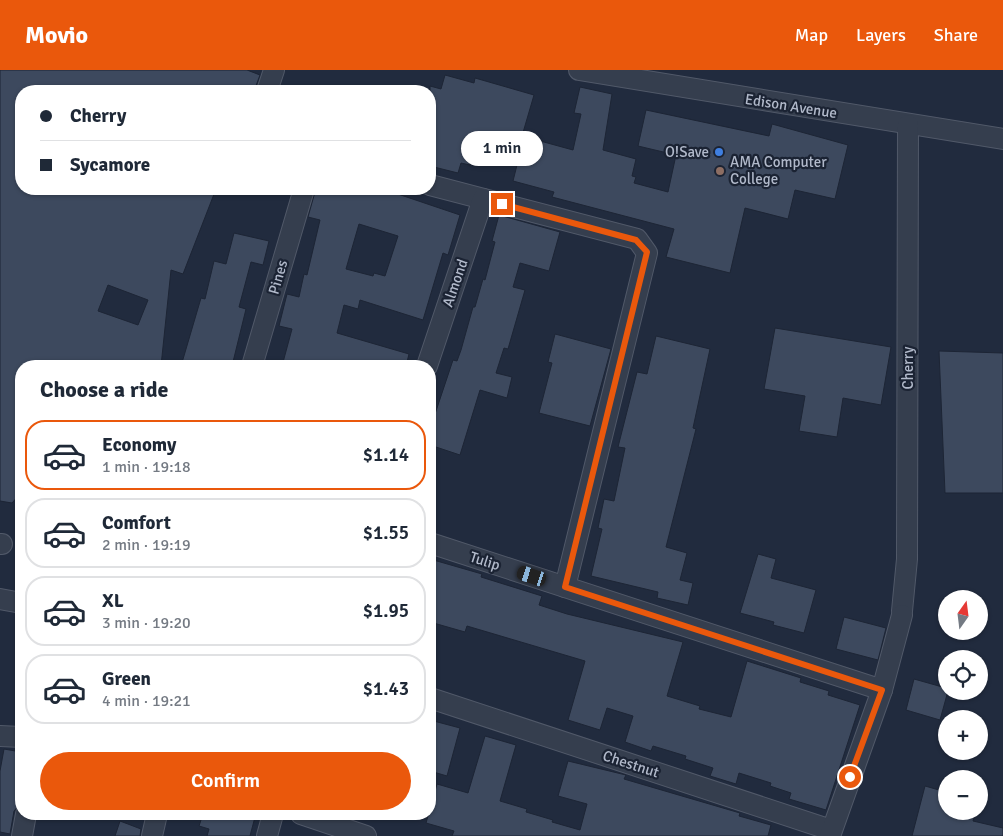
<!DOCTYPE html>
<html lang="en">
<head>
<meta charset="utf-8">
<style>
	body { margin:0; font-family:Signika,sans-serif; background:#f2f2f3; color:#1f2937; height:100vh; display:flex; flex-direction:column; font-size:19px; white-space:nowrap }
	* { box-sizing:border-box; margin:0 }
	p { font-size:16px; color:#747a83 }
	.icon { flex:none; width:28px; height:28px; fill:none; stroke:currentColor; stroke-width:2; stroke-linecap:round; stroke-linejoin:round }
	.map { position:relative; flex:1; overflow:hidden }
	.side { position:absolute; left:15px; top:290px; width:421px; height:460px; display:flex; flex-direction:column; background:#fff; border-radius:20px; box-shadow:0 1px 4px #0004 }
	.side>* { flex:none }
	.guide { position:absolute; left:15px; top:15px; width:421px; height:110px; border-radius:20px; box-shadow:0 1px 4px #0004; display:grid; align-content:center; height:110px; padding:0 25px; background:#fff }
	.needle { width:32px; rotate:14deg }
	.tools { position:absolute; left:938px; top:520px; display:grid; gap:10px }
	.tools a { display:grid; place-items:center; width:50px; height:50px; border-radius:50%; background:#fff; box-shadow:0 1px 4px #0004; font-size:25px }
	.end { position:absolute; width:22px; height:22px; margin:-11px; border:6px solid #ea580c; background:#fff; box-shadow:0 0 0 2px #fff }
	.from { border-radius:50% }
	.bubble { position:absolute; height:35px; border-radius:18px; background:#fff; box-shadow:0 1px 4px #0004; font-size:16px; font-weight:600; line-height:35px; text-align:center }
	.car { position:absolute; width:15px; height:30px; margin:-15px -8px; border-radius:6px; box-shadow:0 0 4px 1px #0007; background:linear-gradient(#222 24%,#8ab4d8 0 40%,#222 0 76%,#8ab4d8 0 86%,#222 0) }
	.guide b { display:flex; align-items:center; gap:18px; height:48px; font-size:19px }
	.guide b+b { border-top:1px solid #e0e1e3 }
	.guide i { width:12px; height:12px; background:#1f2937 }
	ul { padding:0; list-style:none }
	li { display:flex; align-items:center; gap:15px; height:70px; margin:0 10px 8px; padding:0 15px; border:2px solid #e0e1e3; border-radius:20px }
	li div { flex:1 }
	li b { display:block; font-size:19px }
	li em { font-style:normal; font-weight:600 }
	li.current { border-color:#ea580c }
	li>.icon { width:45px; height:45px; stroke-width:1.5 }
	h2 { padding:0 25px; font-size:22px; line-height:60px }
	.cta { display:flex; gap:10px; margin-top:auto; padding:10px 25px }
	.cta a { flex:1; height:58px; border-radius:30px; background:#ea580c; color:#fff; font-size:20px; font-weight:600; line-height:58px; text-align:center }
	header { display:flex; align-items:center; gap:30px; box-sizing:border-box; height:70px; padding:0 25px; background:#ea580c; color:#fff }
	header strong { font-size:24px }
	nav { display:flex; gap:28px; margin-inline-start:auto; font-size:18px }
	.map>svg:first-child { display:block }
	.building { fill:#3d495e; stroke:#1d2535; fill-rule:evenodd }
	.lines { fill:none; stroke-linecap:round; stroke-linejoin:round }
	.street-casing { stroke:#515969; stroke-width:22 }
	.street { stroke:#353e4e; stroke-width:20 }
	.route { stroke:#ea580c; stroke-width:6 }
	.shop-dot { fill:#3f7fe0; stroke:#1b2333; stroke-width:2 }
	.education-dot { fill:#8d6e63; stroke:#1b2333; stroke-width:2 }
	.labels { text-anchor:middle; stroke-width:4.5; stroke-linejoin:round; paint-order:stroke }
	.street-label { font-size:15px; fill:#b1b9ca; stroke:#1b2333 }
	.poi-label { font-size:15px; fill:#b1b9ca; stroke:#1b2333; text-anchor:end }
</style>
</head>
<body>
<header>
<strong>Movio</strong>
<nav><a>Map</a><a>Layers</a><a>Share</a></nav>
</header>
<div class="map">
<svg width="1003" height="766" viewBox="0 0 1003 766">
	<rect width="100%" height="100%" fill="#212b3e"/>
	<g class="building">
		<path d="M0 0H247L260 5 254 21H21V119H216L183 204 171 200 161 296H21V423L12 433 0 431ZM108 215 148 230 138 255 98 241Z"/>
		<path d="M445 5 474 13 475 8 534 25 522 66 573 80 581 44 574 43 580 17 612 24 603 80 636 89 632 106 636 107 634 113 668 122 676 85 638 76 646 40 769 66 772 54 848 75 835 129 795 120 788 149 745 138 730 203 666 187 674 159 552 127 554 122 513 111 519 87 483 77 481 84 473 82 470 95 461 93 458 103 430 96V16L441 19Z"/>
		<path d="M322 119H383L460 145 448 185 443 183 423 250 360 230 358 239 344 235 337 263 409 284 406 296H282L292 259 279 256 287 224 299 227 304 204 307 205 320 150 308 147 315 122ZM359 154 398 166 385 206 374 203 373 206 346 199Z"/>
		<path d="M499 145 560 162 549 201 520 193 513 217 525 220 508 279 504 278 496 303 512 307 507 328 480 320 460 385 430 375V359L453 290 457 291 461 280 473 237H475L483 209 485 210 495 172 492 171Z"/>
		<path d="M234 163 269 171 263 195 251 192 239 237 246 239 232 296H181L201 228 205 229 214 191 226 194Z"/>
		<path d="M775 258 891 277 881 335 843 328 837 367 799 361 805 326 764 319Z"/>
		<path d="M555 264 611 279 590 356 539 343 552 293 548 292Z"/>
		<path d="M656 266 710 279 693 358 696 359 666 477 687 483 680 510 693 513 688 535 657 528 658 522 591 506 602 459 598 458 604 429 614 431 625 378 618 377 637 302 647 304Z"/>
		<path d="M939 281 1003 283V423H945Z"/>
		<path d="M758 484 776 489 771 508 816 520 804 563 773 555 774 552 740 543Z"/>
		<path d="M430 489 482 504 481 507 542 526 539 535 567 544 683 572 667 626 700 636 699 639 731 647 747 591 801 608 800 612 829 621 828 625 860 635 826 740 789 729 791 723 770 716 771 713 739 703 736 714 710 706 713 698 685 689 686 686 653 676 651 681 625 672 633 646 607 638 600 660 568 650 585 591 467 556 465 562 430 552Z"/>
		<path d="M844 547 886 558 878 590 836 579Z"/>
		<path d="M914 609 946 618 948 621 940 650 906 640Z"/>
		<path d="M430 650 460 658 447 706 430 701Z"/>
		<path d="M485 666 516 675 500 731 527 739 526 742 553 750 552 752 580 760 587 734 558 726 568 691 626 705 624 709 740 743 739 746 771 755 768 766H452L454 761 426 753 437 714 468 723Z"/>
		<path d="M4 679 21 682V733L14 741 10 764 0 762V701Z"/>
		<path d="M925 716 946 722V741H976L973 751 1003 758V766H912Z"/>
		<path d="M203 744H244L255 747 250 766H207L209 759 199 756Z"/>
		<path d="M120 751 141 759 140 766H115Z"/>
	</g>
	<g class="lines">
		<defs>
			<g id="street">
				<path d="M579 0 1003 69"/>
				<path d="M267 21 274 0"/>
				<path d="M430 115 637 169 647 183 565 517"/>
				<path d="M252 296 304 119"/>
				<path d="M427 296 483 129"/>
				<path d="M430 473 882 620"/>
				<path d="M0 474H2"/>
				<path d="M0 529 16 532"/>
				<path d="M902 541 907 489 908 55"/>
				<path d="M430 628 831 760"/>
				<path d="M0 666 21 667"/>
				<path d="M301 744 366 766"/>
				<path d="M22 766 26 744"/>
				<path d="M152 766 157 744"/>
				<path d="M267 766 273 744"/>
				<path d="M830 766 882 620 902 545"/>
			</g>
		</defs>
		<use href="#street" class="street-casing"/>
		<use href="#street" class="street"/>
	</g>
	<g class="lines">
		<path class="route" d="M502 134 636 170 647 182 565 517 882 620 850 707"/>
	</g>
	<circle class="shop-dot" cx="719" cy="82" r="5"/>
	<circle class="education-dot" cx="720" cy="101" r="5"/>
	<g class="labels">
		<g class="street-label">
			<text transform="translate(791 36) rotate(9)" y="5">Edison Avenue</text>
			<text transform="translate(278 207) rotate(-74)" y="5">Pines</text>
			<text transform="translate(455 213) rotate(-71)" y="5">Almond</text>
			<text transform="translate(908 298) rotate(-90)" y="5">Cherry</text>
			<text transform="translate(485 491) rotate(18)" y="5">Tulip</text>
			<text transform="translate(631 694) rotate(18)" y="5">Chestnut</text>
		</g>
		<g class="poi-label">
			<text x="709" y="87">O!Save</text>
			<text x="730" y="97" text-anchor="start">AMA Computer<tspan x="730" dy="17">College</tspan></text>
		</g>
	</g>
</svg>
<div class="tools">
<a><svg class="needle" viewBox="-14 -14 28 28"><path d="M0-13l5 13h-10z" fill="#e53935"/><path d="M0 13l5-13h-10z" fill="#747a83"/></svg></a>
<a><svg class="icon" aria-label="locate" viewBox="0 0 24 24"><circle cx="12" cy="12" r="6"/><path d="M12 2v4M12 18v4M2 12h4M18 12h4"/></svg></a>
<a>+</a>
<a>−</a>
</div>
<i class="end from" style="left:850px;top:707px"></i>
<i class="end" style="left:502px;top:134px"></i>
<div class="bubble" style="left:461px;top:61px;width:82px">1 min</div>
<i class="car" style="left:532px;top:506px;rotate:288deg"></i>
<div class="guide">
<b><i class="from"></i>Cherry</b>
<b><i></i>Sycamore</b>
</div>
<section class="side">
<h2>Choose a ride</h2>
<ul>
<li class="current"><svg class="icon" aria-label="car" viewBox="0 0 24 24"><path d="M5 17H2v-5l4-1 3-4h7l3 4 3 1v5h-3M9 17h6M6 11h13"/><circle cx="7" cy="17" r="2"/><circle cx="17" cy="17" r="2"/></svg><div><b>Economy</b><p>1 min · 19:18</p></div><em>$1.14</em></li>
<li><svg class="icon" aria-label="car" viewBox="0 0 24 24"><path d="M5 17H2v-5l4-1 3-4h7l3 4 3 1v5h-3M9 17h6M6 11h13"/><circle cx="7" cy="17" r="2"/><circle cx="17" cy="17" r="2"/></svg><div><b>Comfort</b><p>2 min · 19:19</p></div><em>$1.55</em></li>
<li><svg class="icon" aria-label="car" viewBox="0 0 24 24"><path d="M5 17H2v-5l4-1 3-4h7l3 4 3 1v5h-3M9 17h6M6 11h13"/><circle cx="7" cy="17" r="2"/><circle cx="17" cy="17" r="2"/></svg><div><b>XL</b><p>3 min · 19:20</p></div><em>$1.95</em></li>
<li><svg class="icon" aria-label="car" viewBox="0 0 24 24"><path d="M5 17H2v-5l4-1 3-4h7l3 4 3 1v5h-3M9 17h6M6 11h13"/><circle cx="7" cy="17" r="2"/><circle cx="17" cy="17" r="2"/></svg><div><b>Green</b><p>4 min · 19:21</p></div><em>$1.43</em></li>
</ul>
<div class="cta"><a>Confirm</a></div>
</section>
</div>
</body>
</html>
